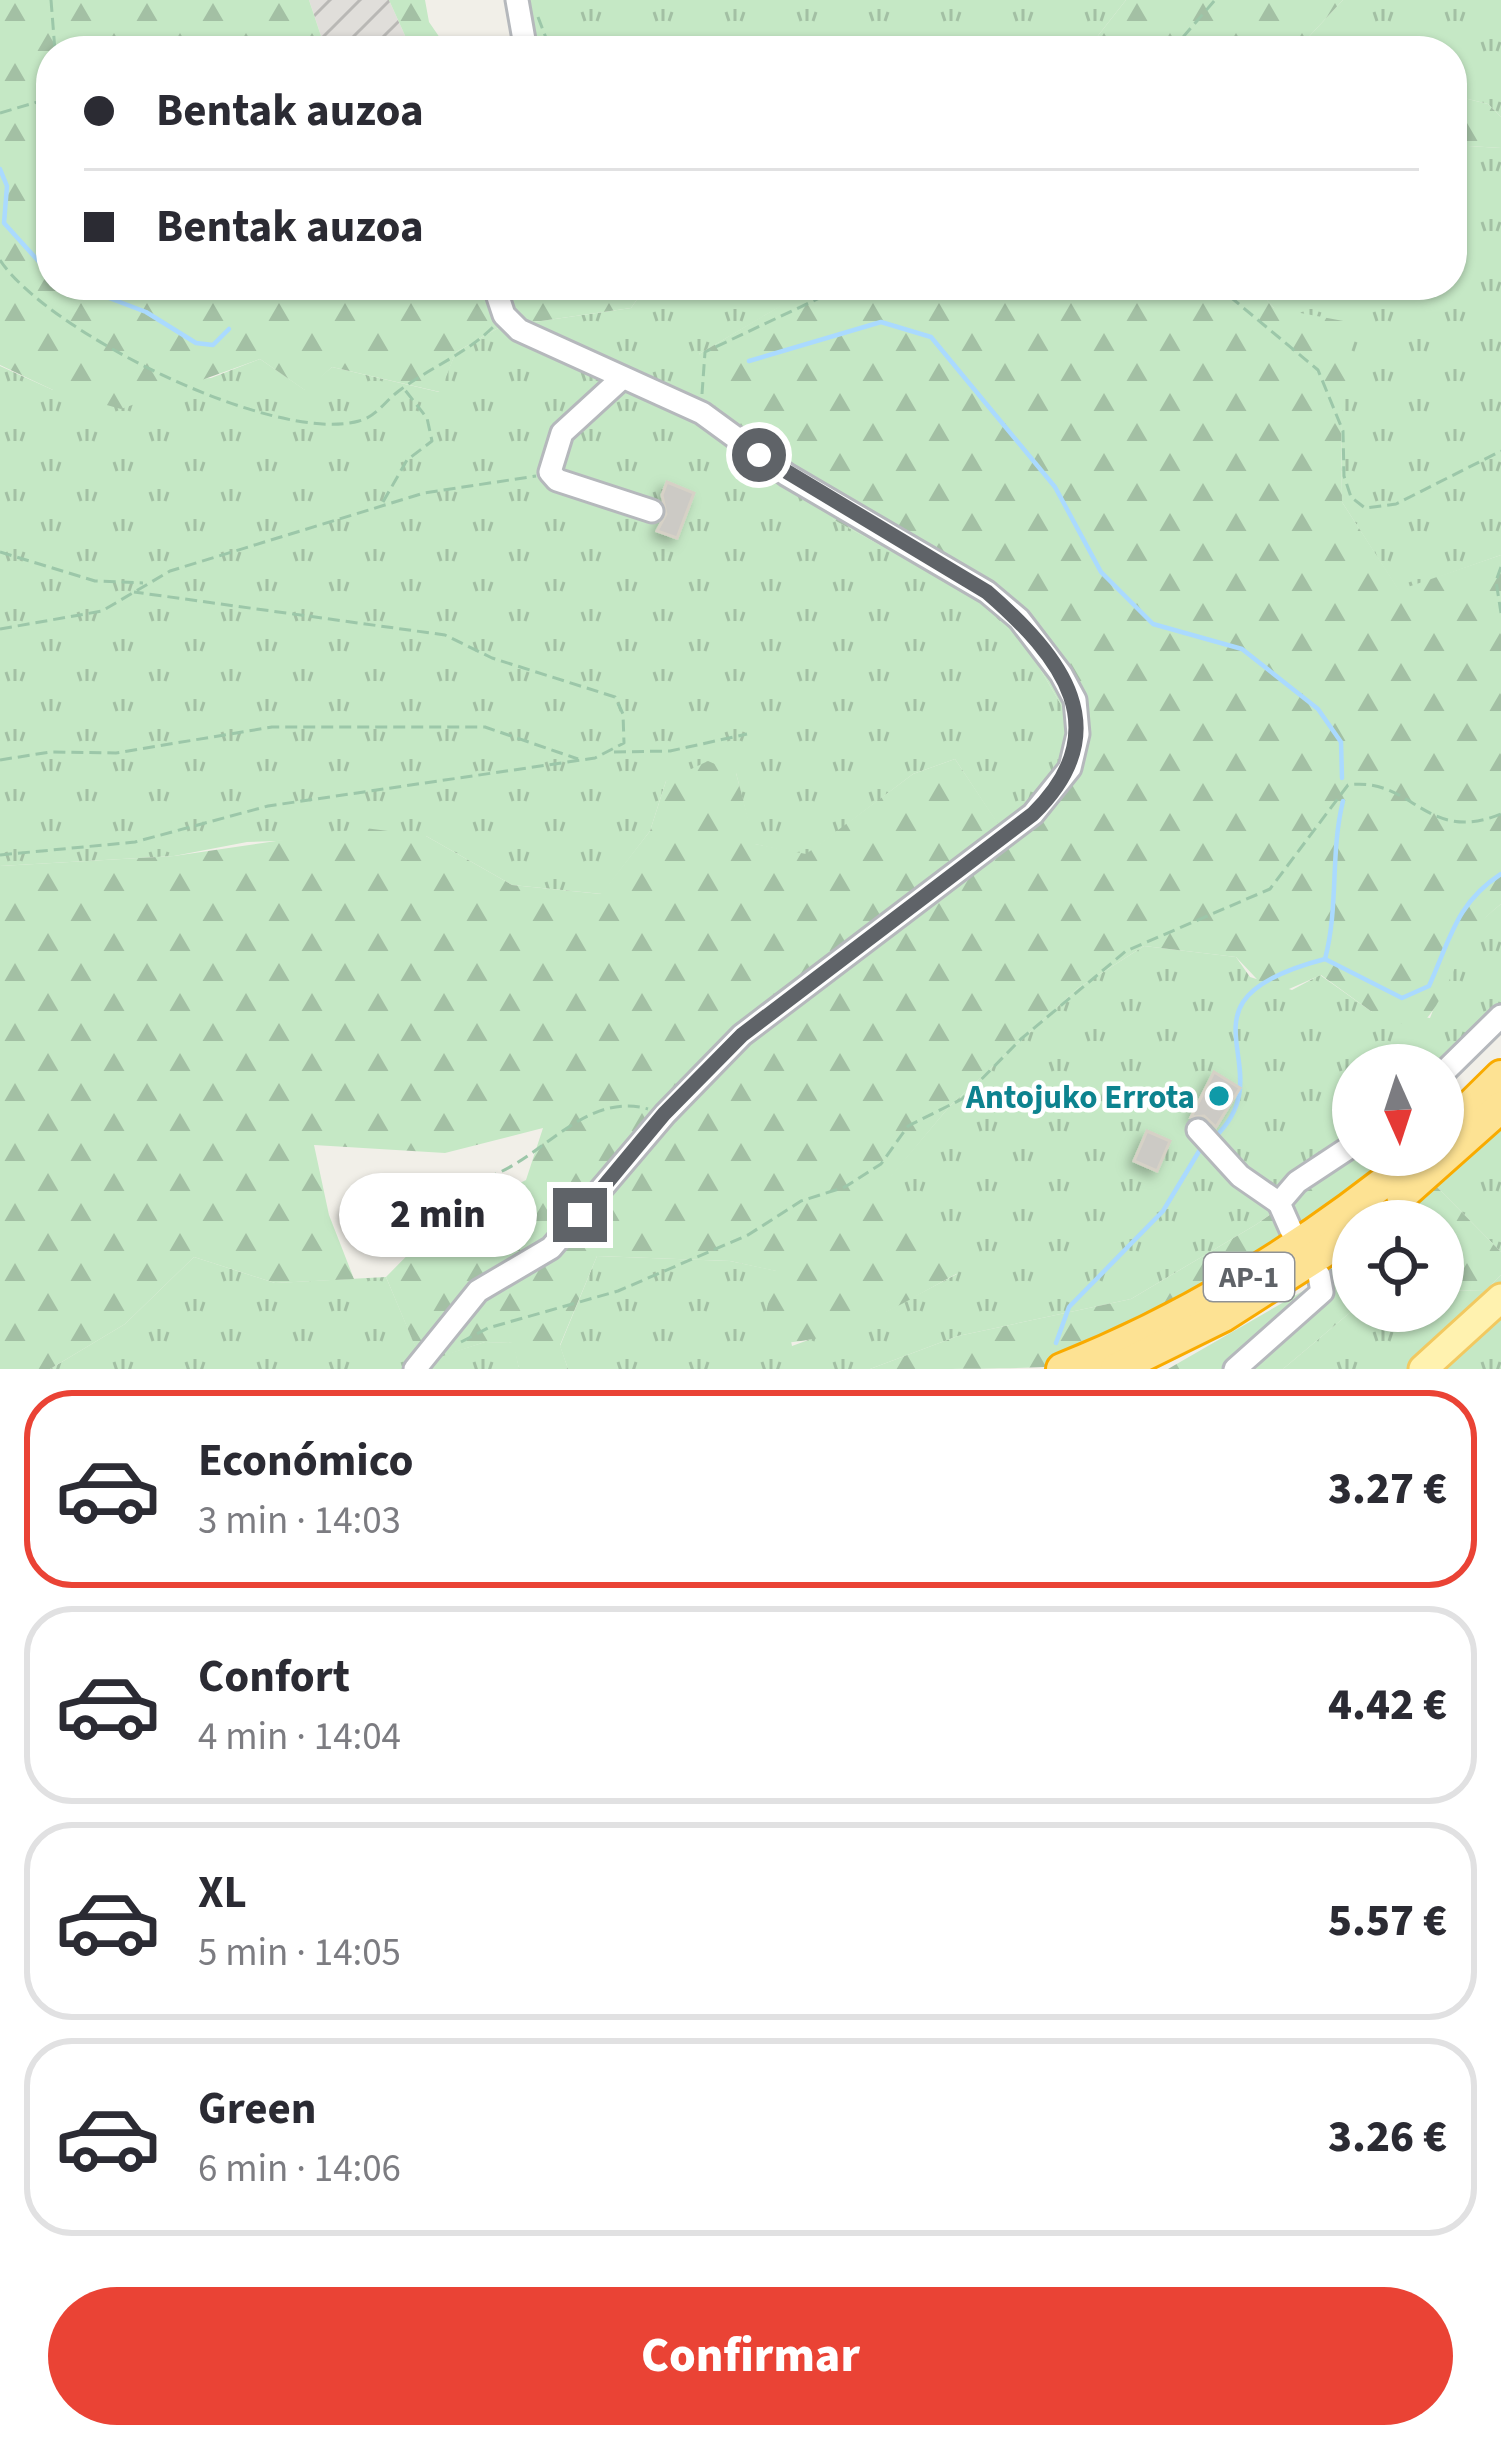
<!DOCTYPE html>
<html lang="es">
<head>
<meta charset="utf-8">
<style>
	body { margin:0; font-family:"Source Sans 3",sans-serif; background:#f7f7f7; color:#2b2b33; height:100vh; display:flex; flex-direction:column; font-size:45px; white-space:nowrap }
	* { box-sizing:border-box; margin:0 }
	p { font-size:39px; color:#7c7c81 }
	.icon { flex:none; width:66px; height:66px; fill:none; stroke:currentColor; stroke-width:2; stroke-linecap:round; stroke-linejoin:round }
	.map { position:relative; height:1369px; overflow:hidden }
	.sheet { display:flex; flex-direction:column; background:#fff; flex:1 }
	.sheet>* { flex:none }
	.guide { position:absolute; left:36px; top:36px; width:1431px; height:264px; border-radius:48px; box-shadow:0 3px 9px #0004; display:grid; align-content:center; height:264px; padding:0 48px; background:#fff }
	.needle { width:78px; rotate:177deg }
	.buttons { position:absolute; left:1332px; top:1044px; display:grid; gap:24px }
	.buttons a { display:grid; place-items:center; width:132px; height:132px; border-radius:50%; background:#fff; box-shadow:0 3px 9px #0004; font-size:60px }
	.end { position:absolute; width:54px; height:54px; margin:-27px; border:15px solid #5f6368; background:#fff; box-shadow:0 0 0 6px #fff }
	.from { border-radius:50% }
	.bubble { position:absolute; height:84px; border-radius:42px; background:#fff; box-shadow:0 3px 9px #0004; font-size:39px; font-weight:800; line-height:84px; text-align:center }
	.guide b { display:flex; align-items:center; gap:42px; height:114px; font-size:45px }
	.guide b+b { border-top:3px solid #e1e1e2 }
	.guide i { width:30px; height:30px; background:#2b2b33 }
	ul { padding:21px 0 0; list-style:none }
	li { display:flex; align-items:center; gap:36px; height:198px; margin:0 24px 18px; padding:0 24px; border:6px solid #e1e1e2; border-radius:48px }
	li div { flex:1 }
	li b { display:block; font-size:45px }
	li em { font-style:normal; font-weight:800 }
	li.on { border-color:#ea4335 }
	li>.icon { width:108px; height:108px; stroke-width:1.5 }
	.action { display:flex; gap:24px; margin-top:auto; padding:24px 48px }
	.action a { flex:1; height:138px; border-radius:72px; background:#ea4335; color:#fff; font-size:48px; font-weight:800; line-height:138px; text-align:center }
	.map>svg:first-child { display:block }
	.industrial { fill:url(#industrial-furrows) }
	.grass { fill:url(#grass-tufts) }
	.forest { fill:url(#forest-firs) }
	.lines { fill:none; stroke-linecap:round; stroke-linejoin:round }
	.stream { stroke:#aadaff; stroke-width:4.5 }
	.building { fill:#cccac5; stroke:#d6d1c6; stroke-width:3; filter:url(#shadow) }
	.minor-casing { stroke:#b5b8bc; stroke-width:27 }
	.major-casing { stroke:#f2c960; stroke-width:33 }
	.highway-casing { stroke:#f9ab00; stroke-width:36 }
	.path { stroke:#9cc7a9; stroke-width:3; stroke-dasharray:12 6; stroke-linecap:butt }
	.minor { stroke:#fff; stroke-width:21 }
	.major { stroke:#fff2af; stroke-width:27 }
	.highway { stroke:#fde293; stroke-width:30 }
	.route { stroke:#5f6368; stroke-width:15 }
	.culture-dot { fill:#0f9aa8; stroke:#fff; stroke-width:4.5 }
	.labels { text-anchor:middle; stroke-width:9; stroke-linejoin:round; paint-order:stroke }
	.shield { fill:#fff; stroke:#8f9295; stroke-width:3 }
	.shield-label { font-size:30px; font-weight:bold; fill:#5f6368 }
	.culture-label { font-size:33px; font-weight:bold; fill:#0d838f; stroke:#fff; text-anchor:end }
</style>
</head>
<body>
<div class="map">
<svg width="1501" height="1369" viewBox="0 0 1501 1369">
	<defs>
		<pattern id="industrial-furrows" width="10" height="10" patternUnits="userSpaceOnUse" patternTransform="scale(3)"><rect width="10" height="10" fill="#e0deda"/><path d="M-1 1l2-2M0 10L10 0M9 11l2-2" fill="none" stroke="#b9b8b5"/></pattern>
		<pattern id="grass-tufts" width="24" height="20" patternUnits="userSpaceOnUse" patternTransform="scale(3)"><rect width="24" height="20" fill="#c5e8c5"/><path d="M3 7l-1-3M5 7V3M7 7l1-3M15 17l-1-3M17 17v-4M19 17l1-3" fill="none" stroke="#a3c0a4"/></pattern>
		<pattern id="forest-firs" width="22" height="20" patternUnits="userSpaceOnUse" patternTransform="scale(3)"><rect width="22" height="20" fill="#c5e8c5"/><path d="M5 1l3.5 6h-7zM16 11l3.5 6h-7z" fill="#a3c0a4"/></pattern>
		<filter id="shadow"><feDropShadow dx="-5.5" dy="5.5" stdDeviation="6" flood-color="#0004"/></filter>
	</defs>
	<rect width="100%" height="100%" fill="#f1efe8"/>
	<path class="industrial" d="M309 0H389L412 51H326Z"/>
	<g class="grass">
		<path d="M517 0H1126L1086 51H535Z"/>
		<path d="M1343 0H1501V117L1488 104 1452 95V51H1303V43Z"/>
		<path d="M1452 145 1501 148V555L1399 591 1342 502 1341 421 1274 308 1253 285H1452Z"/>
		<path d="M647 285H793L781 306 699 354 834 520 976 597 1028 648 1078 734 1058 789 1005 835 955 759 913 774 806 855 754 844 736 773 666 781 650 831 602 894 512 885 426 836 247 842 174 856 0 866V366L53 390 211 378 260 359 305 390 332 367 439 392 456 352 500 327 631 308Z"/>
		<path d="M1501 904V1022L1443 1065H1353V1153L1257 1224 1131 1299 958 1336 870 1369H568L560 1346 597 1256 730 1261 777 1271 792 1346 887 1311 957 1274 883 1185 949 1107 1078 988 1144 946 1236 957 1250 977 1292 990 1320 975 1372 1012 1430 1018C1448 975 1463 932 1501 904Z"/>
		<path d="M1501 1113V1252L1435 1185Z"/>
		<path d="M194 1257 275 1283 386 1277 422 1362 485 1342 514 1343 519 1369H50L125 1324Z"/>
		<path d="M1501 1275V1369H1283L1353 1310 1443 1311V1291L1486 1290Z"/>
	</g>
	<g class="forest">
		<path d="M0 0H309L326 51H51V285H647L631 308 500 327 456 352 440 392 332 367 306 391 260 359 121 409 53 390 0 365Z"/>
		<path d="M389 0H425L429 22 449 51H412Z"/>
		<path d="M1126 0H1343L1303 43V51H1086Z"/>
		<path d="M1452 95 1488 104 1501 117V148L1452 145Z"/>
		<path d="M793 285H1253L1274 308 1354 323 1341 421 1342 502 1399 590 1501 555V904C1453 940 1454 998 1416 1029L1372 1012 1321 975 1273 996 1236 957 1144 946 1078 988 949 1107 884 1185 958 1273C899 1305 827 1352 759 1341L776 1271 730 1261 597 1256 560 1345 568 1369H519L513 1343 485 1342 422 1363 386 1277 440 1222 526 1180 543 1128 445 1153 314 1145 329 1215 354 1279 275 1283 194 1257 125 1324 50 1369H0V866L174 856 365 828 426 836 512 885 601 894 650 831 666 781 708 761 736 773 755 844 806 854 913 774 955 759 1005 834 1058 789 1078 734 1028 648 975 597 834 520 724 432 699 354 780 306Z"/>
		<path d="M1353 1155H1394C1290 1240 1176 1331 1044 1367 1003 1369 915 1369 870 1369L958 1336 1131 1299 1257 1224Z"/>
		<path d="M1435 1185 1501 1252V1275L1486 1290 1443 1291V1221H1390Z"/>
		<path d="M1353 1251V1310L1283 1369H1168L1303 1291Z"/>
	</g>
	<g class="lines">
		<g class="stream">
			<path d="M0 169 7 186 4 223 51 275"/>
			<path d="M75 285 146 312 196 343 213 345 229 329"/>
			<path d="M749 361 881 322 931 337 1055 487 1101 572 1153 624 1242 649 1318 709 1341 742 1342 778"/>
			<path d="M1325 959C1339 906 1330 853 1343 801"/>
			<path d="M1215 1137C1289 1066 1160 1002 1325 959L1402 998 1429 986C1450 940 1456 903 1501 874"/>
			<path d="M1056 1343 1069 1307 1163 1211 1201 1148"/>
		</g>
	</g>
	<g class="building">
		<path d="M667 482 694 493 677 538 657 531 666 514 662 495Z"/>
		<path d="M1214 1072 1240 1088 1216 1127 1204 1116 1191 1117Z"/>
		<path d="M1147 1131 1170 1141 1157 1171 1134 1161Z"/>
		<path d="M363 1195 378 1213 373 1217 378 1223 363 1236 342 1212Z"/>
	</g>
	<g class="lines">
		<defs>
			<g id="minor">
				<path d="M517 0 526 51"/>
				<path d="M621 379 562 433 550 472 557 480 652 511"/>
				<path d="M1443 1073 1501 1016"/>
				<path d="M1198 1130 1240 1176 1279 1203"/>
				<path d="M1291 1230 1279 1203 1297 1182 1353 1145"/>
				<path d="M415 1369 478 1291 551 1248 665 1114 742 1035 1033 814 1070 768 1078 734 1075 700 1061 674 1019 619 987 592 787 475 702 413 519 330 504 315 494 285"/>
				<path d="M1235 1369 1322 1292 1319 1275"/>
			</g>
			<path id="major" d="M1423 1369 1501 1298"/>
			<g id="highway">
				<path d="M1443 1133 1501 1076"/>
				<path d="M1402 1195 1501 1107"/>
				<path d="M1062 1369C1192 1317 1310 1244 1418 1155"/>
				<path d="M1116 1369 1223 1316 1353 1233"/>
			</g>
		</defs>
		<use href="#minor" class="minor-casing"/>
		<use href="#major" class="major-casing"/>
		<use href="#highway" class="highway-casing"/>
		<g class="path">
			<path d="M51 0 55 51"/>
			<path d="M538 17 551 51"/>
			<path d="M1171 51 1215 0"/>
			<path d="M0 113 51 98"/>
			<path d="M0 260C46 331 274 445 359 421 375 417 383 404 395 394 426 369 467 354 494 326"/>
			<path d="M1216 285 1318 370 1343 431 1344 476 1351 497 1365 508 1396 504 1501 451"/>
			<path d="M702 394 705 352 847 285"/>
			<path d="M383 502 407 460 432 441 427 418 405 390"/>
			<path d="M0 552 95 581 143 583"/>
			<path d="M1501 567 1496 581 1501 613"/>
			<path d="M0 629 102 611 170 571 424 493 536 476"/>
			<path d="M614 752 670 751 747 734"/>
			<path d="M0 760 50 752 116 753 272 727H485L578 759"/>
			<path d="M0 855 135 842 268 806 595 758 624 743 623 714 615 697 492 658 445 635 134 592"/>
			<path d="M380 1200C420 1199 461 1190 498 1173 548 1151 589 1092 648 1109"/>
			<path d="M461 1342 488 1328 618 1291 748 1235 801 1201 845 1187 881 1164 908 1126 962 1099 1021 1039 1126 951 1270 889 1348 785C1413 776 1425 845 1501 814"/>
		</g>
		<use href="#minor" class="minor"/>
		<use href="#major" class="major"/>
		<use href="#highway" class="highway"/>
	</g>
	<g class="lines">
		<path class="route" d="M580 1215 664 1114 742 1035 1033 814C1119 730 1062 657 987 592L759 455"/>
	</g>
	<circle class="culture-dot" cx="1219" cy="1096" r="12"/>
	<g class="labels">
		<rect class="shield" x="1204" y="1253" width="90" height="48" rx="9"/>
		<g class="shield-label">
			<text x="1249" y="1287">AP-1</text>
		</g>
		<g class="culture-label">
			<text x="1195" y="1108">Antojuko Errota</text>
		</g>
	</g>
</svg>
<div class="buttons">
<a><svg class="needle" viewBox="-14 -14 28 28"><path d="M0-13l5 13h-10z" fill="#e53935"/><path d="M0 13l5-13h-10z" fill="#7c7c81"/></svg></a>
<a><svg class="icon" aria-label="locate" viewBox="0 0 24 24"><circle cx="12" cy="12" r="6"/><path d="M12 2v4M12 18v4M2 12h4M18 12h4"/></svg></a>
</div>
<i class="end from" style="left:759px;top:455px"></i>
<i class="end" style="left:580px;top:1215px"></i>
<div class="bubble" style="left:339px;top:1173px;width:198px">2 min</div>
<div class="guide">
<b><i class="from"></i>Bentak auzoa</b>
<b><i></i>Bentak auzoa</b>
</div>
</div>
<section class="sheet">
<ul>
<li class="on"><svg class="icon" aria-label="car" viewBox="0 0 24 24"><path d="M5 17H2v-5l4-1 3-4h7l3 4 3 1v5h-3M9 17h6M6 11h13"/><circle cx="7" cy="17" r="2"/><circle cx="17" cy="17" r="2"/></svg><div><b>Económico</b><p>3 min · 14:03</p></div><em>3.27 €</em></li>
<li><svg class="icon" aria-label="car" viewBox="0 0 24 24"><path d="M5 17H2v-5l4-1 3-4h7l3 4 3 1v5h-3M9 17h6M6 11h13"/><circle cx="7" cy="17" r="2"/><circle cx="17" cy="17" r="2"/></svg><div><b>Confort</b><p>4 min · 14:04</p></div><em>4.42 €</em></li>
<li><svg class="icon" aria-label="car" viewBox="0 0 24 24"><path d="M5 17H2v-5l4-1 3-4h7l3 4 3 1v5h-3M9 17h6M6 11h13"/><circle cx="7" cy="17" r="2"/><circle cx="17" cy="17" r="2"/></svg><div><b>XL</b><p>5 min · 14:05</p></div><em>5.57 €</em></li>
<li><svg class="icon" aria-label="car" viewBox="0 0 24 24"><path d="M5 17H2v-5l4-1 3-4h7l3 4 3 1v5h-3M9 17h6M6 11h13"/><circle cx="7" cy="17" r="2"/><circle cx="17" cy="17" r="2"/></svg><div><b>Green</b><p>6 min · 14:06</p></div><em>3.26 €</em></li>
</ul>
<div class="action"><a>Confirmar</a></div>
</section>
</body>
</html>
